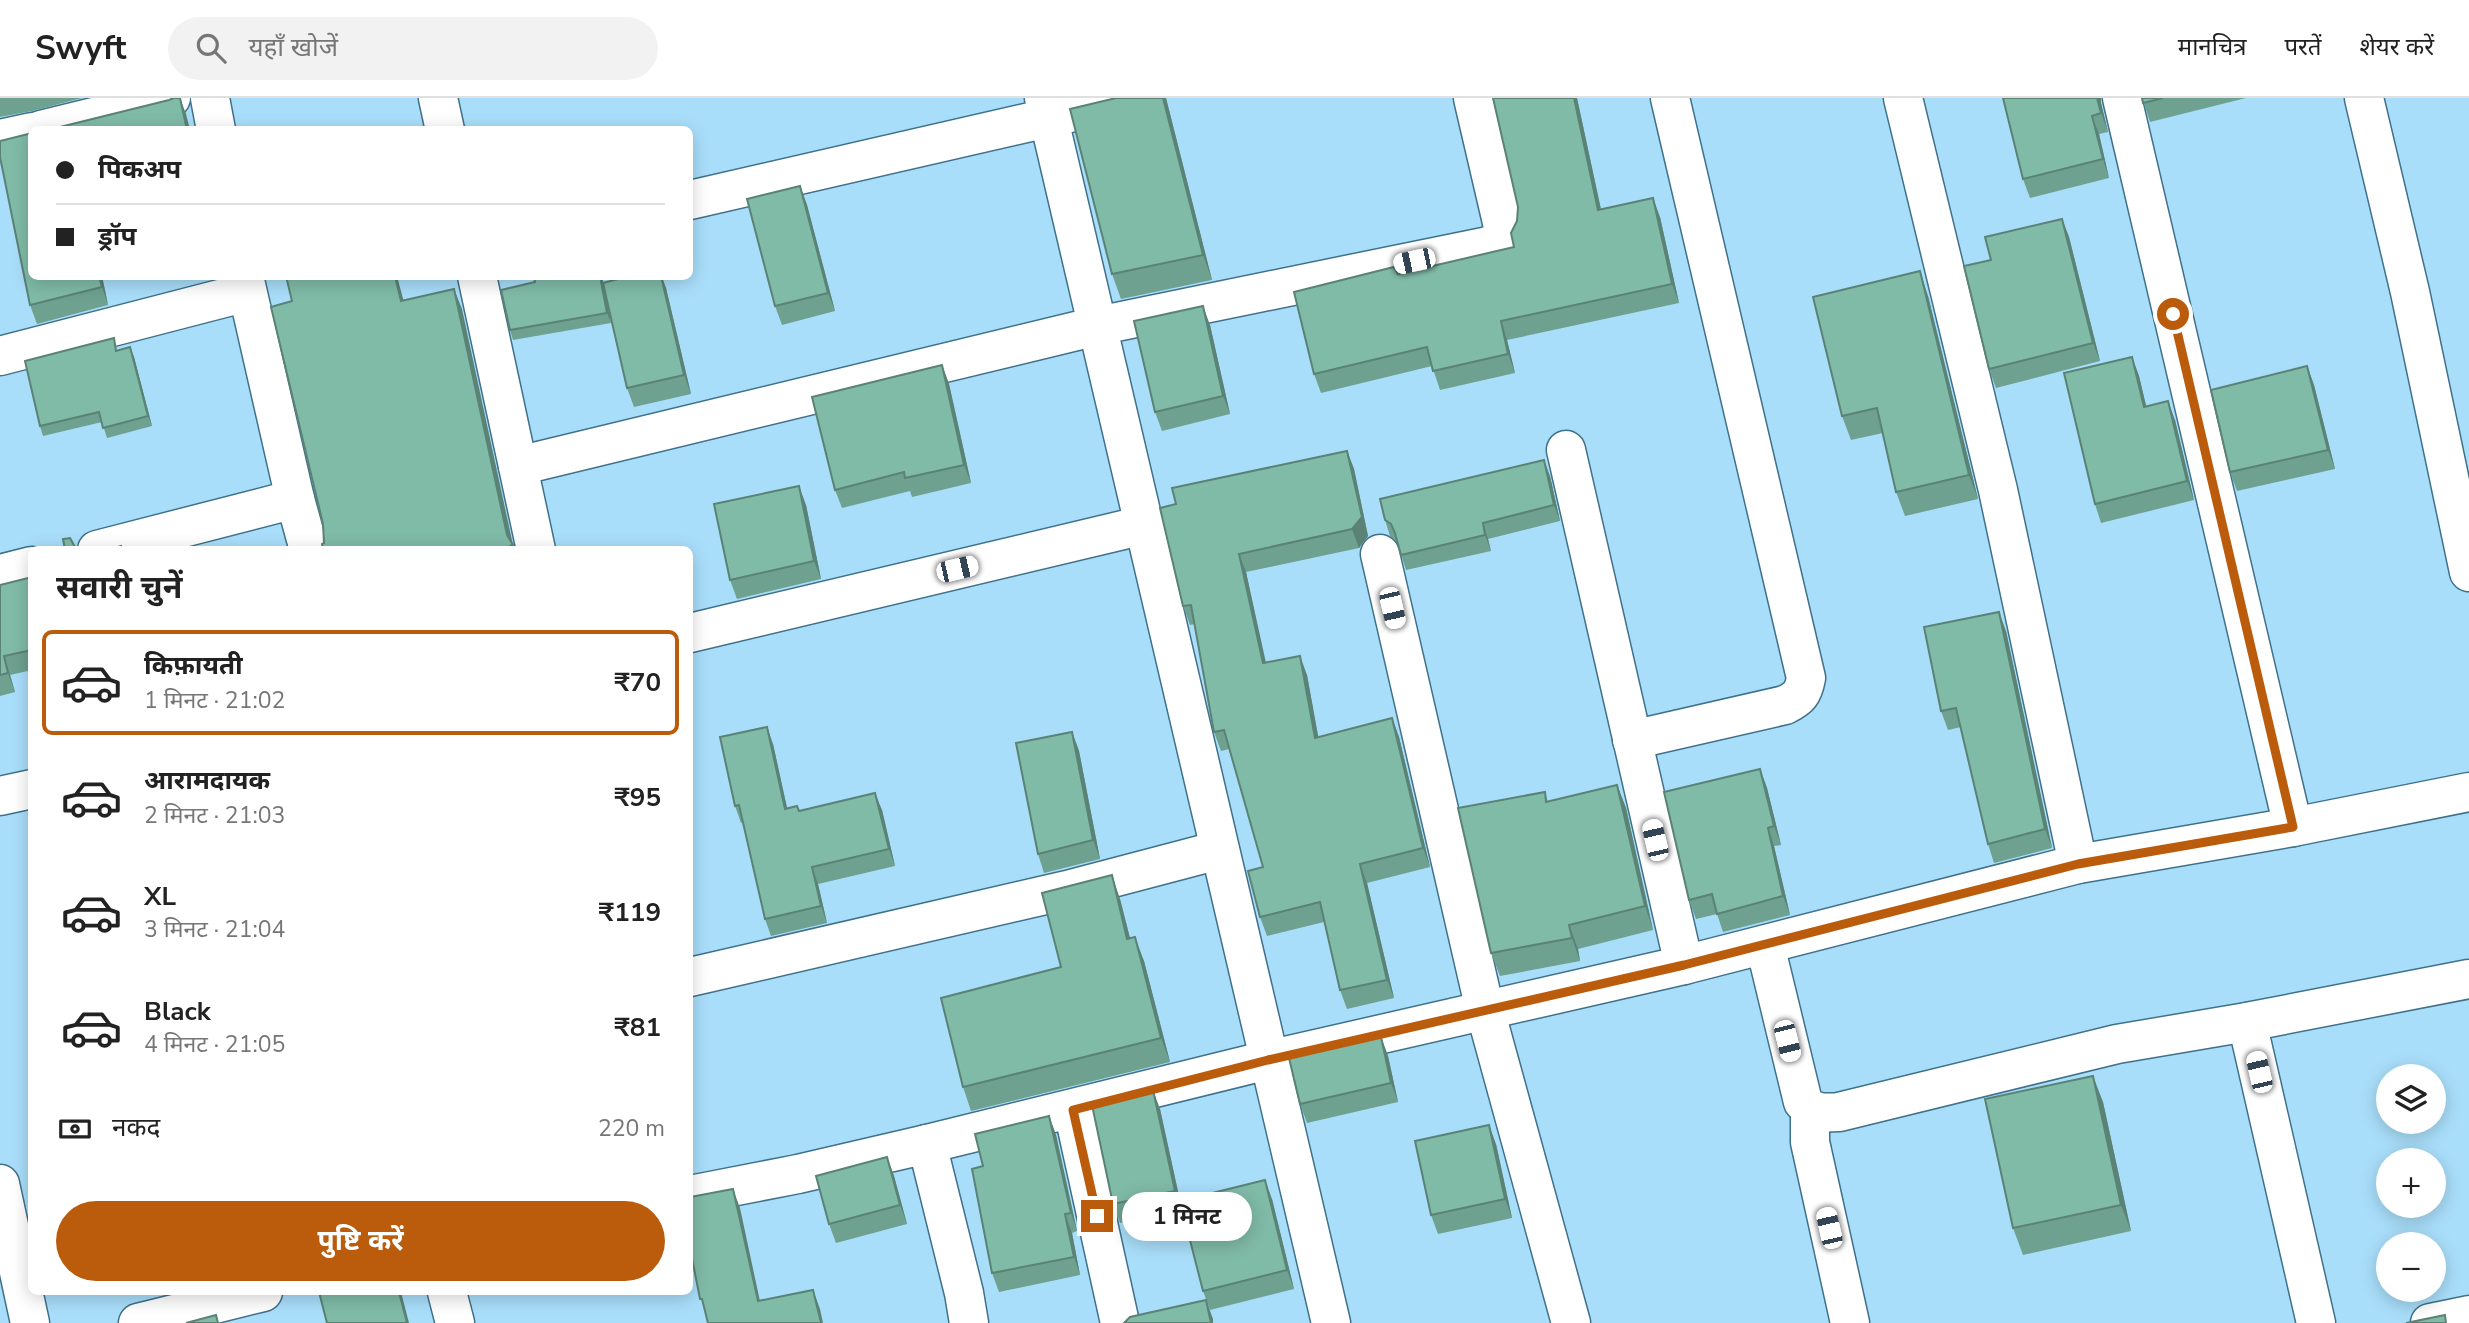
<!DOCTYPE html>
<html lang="hi">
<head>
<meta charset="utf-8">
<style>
	body { margin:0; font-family:"Nunito Sans","Noto Sans Devanagari",sans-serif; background:#f2f2f2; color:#222; height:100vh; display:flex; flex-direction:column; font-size:26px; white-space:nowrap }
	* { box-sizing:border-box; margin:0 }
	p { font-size:23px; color:#767676 }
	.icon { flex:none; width:38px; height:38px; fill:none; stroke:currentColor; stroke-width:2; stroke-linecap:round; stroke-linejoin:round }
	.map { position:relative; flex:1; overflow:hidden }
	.side { position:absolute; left:28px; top:448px; width:665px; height:749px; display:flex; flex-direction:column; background:#fff; border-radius:10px; box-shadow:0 4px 18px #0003 }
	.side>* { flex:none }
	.guide { position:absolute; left:28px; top:28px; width:665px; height:154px; border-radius:10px; box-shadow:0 4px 18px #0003; display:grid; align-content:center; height:154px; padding:0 28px; background:#fff }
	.fabs { position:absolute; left:2376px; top:966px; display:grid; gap:14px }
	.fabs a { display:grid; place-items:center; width:70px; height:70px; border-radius:50%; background:#fff; box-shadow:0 4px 18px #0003; font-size:35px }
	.end { position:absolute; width:32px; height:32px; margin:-16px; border:9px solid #ba5c0c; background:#fff; box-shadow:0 0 0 4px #fff }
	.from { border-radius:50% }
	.bubble { position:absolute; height:49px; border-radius:24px; background:#fff; box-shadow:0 4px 18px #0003; font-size:23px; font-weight:700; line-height:49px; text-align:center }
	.car { position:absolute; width:21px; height:42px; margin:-21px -10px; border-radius:9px; box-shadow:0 0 5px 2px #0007; background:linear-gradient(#fff 24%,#345 0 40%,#fff 0 76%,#345 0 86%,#fff 0) }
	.guide b { display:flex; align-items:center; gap:24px; height:66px; font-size:26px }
	.guide b+b { border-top:2px solid #e0e0e0 }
	.guide i { width:18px; height:18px; background:#222 }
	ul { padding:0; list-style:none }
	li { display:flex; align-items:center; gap:21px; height:105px; margin:0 14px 10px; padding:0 14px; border:4px solid transparent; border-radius:10px }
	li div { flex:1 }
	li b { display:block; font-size:26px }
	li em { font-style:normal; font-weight:700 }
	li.on { border-color:#ba5c0c }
	li>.icon { width:63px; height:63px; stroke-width:1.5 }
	h2 { padding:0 28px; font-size:32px; line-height:84px }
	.pay { display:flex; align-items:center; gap:18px; height:77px; padding:0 28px; font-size:26px }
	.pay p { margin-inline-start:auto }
	.action { display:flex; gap:14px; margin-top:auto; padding:14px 28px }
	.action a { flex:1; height:80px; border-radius:42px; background:#ba5c0c; color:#fff; font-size:28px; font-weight:700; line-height:80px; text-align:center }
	header { display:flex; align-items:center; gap:42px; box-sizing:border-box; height:98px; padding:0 35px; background:#fff; border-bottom:2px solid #e0e0e0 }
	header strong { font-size:33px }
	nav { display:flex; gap:38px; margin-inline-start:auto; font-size:24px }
	.search { width:490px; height:63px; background:#f2f2f2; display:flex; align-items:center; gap:18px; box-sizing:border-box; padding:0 24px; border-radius:38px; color:#767676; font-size:26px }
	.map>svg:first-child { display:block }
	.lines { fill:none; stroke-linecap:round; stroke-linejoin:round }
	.minor-casing { stroke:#3f718a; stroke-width:41 }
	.minor { stroke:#fff; stroke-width:38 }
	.wall { fill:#6ea190 }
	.shaded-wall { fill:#5a8376 }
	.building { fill:#80bba8; stroke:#5a8376; stroke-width:2 }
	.route { stroke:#ba5c0c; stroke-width:9 }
</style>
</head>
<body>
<header>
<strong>Swyft</strong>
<div class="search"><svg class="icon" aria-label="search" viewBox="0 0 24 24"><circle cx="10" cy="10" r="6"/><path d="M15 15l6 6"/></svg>यहाँ खोजें</div>
<nav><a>मानचित्र</a><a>परतें</a><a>शेयर करें</a></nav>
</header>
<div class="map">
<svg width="2469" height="1225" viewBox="0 0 2469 1225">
	<rect width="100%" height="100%" fill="#a9defa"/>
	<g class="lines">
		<defs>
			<g id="minor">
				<path d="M210 0 216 32"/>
				<path d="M438 0 445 32"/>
				<path d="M1044 0 1331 1225"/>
				<path d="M1903 0 1998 392 2078 766"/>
				<path d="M2122 0 2293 729"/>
				<path d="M2364 0 2410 194 2469 474"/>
				<path d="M41 32 171 0"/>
				<path d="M0 41 32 34"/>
				<path d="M690 102 1135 0"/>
				<path d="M244 178 295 401 309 452"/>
				<path d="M477 178 536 452"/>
				<path d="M0 258 247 194"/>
				<path d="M1566 352 1684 867"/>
				<path d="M518 368 1097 228 1488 148 1499 143 1504 133 1473 0"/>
				<path d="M97 452 295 401"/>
				<path d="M1380 456 1485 912 1571 1225"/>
				<path d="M0 476 32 468"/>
				<path d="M690 535 1144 427"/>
				<path d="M1632 642 1785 607C1799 600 1803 596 1806 580L1670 0"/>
				<path d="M0 698 32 691"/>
				<path d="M1765 847 1803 1004C1814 1016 1823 1015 1839 1014L2117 946 2247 924 2469 881"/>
				<path d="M690 879 1067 792 1219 752"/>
				<path d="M2247 924 2316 1225"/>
				<path d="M1073 1012 1120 1225"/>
				<path d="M1810 1012V1044L1850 1225"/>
				<path d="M927 1046 964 1195 969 1225"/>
				<path d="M0 1086 30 1225"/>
				<path d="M690 1097 798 1076 927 1046 1268 962 1684 867 2078 766 2293 729 2469 694"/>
				<path d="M447 1194 455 1225"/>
				<path d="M138 1225 263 1194"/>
				<path d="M2430 1225 2469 1217"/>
			</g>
		</defs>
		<use href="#minor" class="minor-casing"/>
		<use href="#minor" class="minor"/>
	</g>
	<g class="wall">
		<path d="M0 0H82L32 13 0 19Z"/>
		<path d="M1166 0 1212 182 1121 201 1112 176Z"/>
		<path d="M1493 0H1577L1601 111 1660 119 1679 205 1507 242 1515 275 1440 292 1432 268 1321 295 1314 276 1398 176 1514 149 1518 109Z"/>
		<path d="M2003 0H2101V5L2108 34 2099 36 2109 80 2030 100 2023 81Z"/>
		<path d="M2142 0H2246L2150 24Z"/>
		<path d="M800 88 807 107 835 213 782 227 775 208Z"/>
		<path d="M2062 121 2069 139 2100 263 1996 290 1989 271 1991 162Z"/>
		<path d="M102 178 108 207 37 226 30 207Z"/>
		<path d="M629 178H662L666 190 691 296 634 309 627 290 604 192 611 225 513 242 510 232 603 185Z"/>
		<path d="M1928 198 1978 401 1905 418 1896 394 1883 335 1851 342 1842 318Z"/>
		<path d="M1210 227 1230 316 1162 333 1155 314Z"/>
		<path d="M130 249 134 259 152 328 107 340 102 324 43 338 40 328 118 252Z"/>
		<path d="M2132 259 2139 278 2146 309 2175 322 2194 402 2101 425 2095 406Z"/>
		<path d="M942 267 949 286 971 385 912 399 910 393 842 410 835 392Z"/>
		<path d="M2307 268 2314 287 2335 371 2237 393 2230 374Z"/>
		<path d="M1347 353 1354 371 1368 438 1359 450 1246 474 1265 564 1307 577 1318 639 1392 620 1399 639 1430 769 1367 785 1394 900 1347 911 1340 892 1324 824 1267 838 1260 819 1263 769 1229 651 1221 653 1214 634 1195 526 1190 527 1183 508Z"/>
		<path d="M1550 378 1560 423 1488 441 1491 453 1406 472 1397 444 1390 438 1385 422Z"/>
		<path d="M806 407 821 481 737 501 730 482Z"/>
		<path d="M32 479V572L10 577 15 594 0 598V487Z"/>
		<path d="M2006 533 2052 750 1994 765 1988 746 1961 629 1948 632 1941 613Z"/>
		<path d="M1072 634 1079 653 1100 761 1044 775 1038 756Z"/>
		<path d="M773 646 787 710 797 708 799 713 882 712 895 768 818 786 827 825 771 838 765 821 743 724 741 725 735 708Z"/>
		<path d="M1760 671 1767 690 1781 747 1774 748 1790 817 1723 834 1717 816 1696 821 1689 802Z"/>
		<path d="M1617 687 1626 710 1653 832 1578 851 1580 863 1500 878 1491 855 1545 694 1548 704Z"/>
		<path d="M1120 801 1130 840 1144 863 1170 964 971 1013 963 989Z"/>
		<path d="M1381 939 1388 958 1398 1004 1307 1025 1300 1006Z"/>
		<path d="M2103 1004 2131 1133 2023 1157 2013 1130Z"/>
		<path d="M1160 1011 1182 1112 1120 1125 1113 1106Z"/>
		<path d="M1049 1018 1056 1037 1077 1133 1072 1135 1080 1177 999 1194 992 1175 983 1068Z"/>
		<path d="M1496 1046 1512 1120 1438 1136 1431 1117Z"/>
		<path d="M887 1059 894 1078 907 1126 836 1145 829 1126Z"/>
		<path d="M1272 1101 1294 1191 1210 1212 1203 1193Z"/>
	</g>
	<g class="shaded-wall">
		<path d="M180 0 186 16 190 32H187Z"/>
		<path d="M1163 0H1166L1212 182 1203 157Z"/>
		<path d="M1574 0H1577L1605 131 1598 112Z"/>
		<path d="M2097 0H2101V5L2108 34 2101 15Z"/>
		<path d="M2092 18 2099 36 2109 80 2103 61Z"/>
		<path d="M800 88 807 107 835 213 828 195Z"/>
		<path d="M1653 100 1660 119 1679 205 1672 186Z"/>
		<path d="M2062 121 2069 139 2100 263 2093 245Z"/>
		<path d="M1920 173 1928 198 1978 401 1969 377Z"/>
		<path d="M99 178H102L108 207 102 189Z"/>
		<path d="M395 178H397L409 223 401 203Z"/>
		<path d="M600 178H602L611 225 607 215Z"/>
		<path d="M661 178 666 190 691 296 684 277Z"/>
		<path d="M454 191 462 211 513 447 507 437Z"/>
		<path d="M1203 208 1210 227 1230 316 1223 298Z"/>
		<path d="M1501 223 1507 242 1515 275 1508 256Z"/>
		<path d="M130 249 134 259 152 328 148 318Z"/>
		<path d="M2132 259 2139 278 2151 328 2144 309Z"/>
		<path d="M942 267 949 286 971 385 964 367Z"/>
		<path d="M2307 268 2314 287 2335 371 2328 352Z"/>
		<path d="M2168 303 2175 322 2194 402 2187 383Z"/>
		<path d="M1347 353 1354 371 1368 438 1359 450 1352 431Z"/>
		<path d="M1544 362 1550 378 1560 423 1554 407Z"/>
		<path d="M799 388 806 407 821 481 814 463Z"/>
		<path d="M1483 425 1488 441 1491 453 1485 437Z"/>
		<path d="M1239 456 1246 474 1270 583 1263 565Z"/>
		<path d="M1999 514 2006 533 2052 750 2045 731Z"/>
		<path d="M4 558 10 577 15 594 8 575Z"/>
		<path d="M1300 558 1307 577 1322 659 1315 640Z"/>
		<path d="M1392 620 1399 639 1430 769 1423 750Z"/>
		<path d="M767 629 773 646 791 728 785 711Z"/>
		<path d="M1072 634 1079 653 1100 761 1093 742Z"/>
		<path d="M1760 671 1767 690 1781 747 1774 728Z"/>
		<path d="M1617 687 1626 710 1653 832 1645 808Z"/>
		<path d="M875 695 882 712 895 768 889 751Z"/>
		<path d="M1768 730 1774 748 1790 817 1783 798Z"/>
		<path d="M1360 766 1367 785 1394 900 1387 882Z"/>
		<path d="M812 769 818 786 827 825 821 808Z"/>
		<path d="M1112 777 1120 801 1136 864 1127 841Z"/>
		<path d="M1569 827 1578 851 1580 863 1572 840Z"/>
		<path d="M1135 839 1144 863 1170 964 1161 940Z"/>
		<path d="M1381 939 1388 958 1398 1004 1391 985Z"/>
		<path d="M2093 978 2103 1004 2131 1133 2121 1107Z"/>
		<path d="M1153 992 1160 1011 1182 1112 1175 1093Z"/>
		<path d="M1049 1018 1056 1037 1077 1133 1071 1115Z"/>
		<path d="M1489 1027 1496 1046 1512 1120 1505 1101Z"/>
		<path d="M887 1059 894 1078 907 1126 900 1107Z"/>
		<path d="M1265 1082 1272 1101 1294 1191 1287 1172Z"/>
		<path d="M733 1091 740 1110 764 1222 758 1203Z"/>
		<path d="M1065 1116 1072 1135 1080 1177 1074 1159Z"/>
		<path d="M813 1192 820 1211 823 1225H821Z"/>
		<path d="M399 1194H401L409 1225H407Z"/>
		<path d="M1206 1202 1213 1221V1225H1211Z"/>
	</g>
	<g class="building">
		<path d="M174 0H180L187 32H48L169 2Z"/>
		<path d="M1116 0H1163L1203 157 1112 176 1070 11Z"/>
		<path d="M1493 0H1574L1598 112 1653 100 1672 186 1501 223 1508 256 1433 273 1427 249 1314 276 1294 194 1394 169 1398 176 1514 149 1511 135 1517 123 1518 109Z"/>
		<path d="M2003 0H2097L2101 15 2092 18 2103 61 2023 81Z"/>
		<path d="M2142 0H2163L2143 5Z"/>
		<path d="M32 35V178H99L102 189 30 207 0 59V43Z"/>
		<path d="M800 88 828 195 775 208 747 101Z"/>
		<path d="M2062 121 2093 245 1989 271 1964 168 1991 162 1985 139Z"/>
		<path d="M1920 173 1969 377 1896 394 1877 310 1842 318 1813 199Z"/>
		<path d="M286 178H395L401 203 454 191 507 437 513 447 510 448V452H323L322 446 324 445 323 426 271 209 292 203Z"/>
		<path d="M534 178H600L607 215 510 232 501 192 535 184Z"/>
		<path d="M629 178H661L684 277 627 290 603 185Z"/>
		<path d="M1203 208 1223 298 1155 314 1134 223Z"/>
		<path d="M114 240 116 253 130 249 148 318 103 330 99 314 40 328 25 263Z"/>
		<path d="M2132 259 2144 309 2168 303 2187 383 2095 406 2064 275Z"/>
		<path d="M942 267 964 367 905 380 904 374 835 392 812 299Z"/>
		<path d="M2307 268 2328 352 2230 374 2211 292Z"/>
		<path d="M1347 353 1362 419 1352 431 1239 456 1263 565 1300 558 1315 640 1392 620 1423 750 1360 766 1387 882 1340 892 1320 804 1260 819 1248 773 1263 769 1224 632 1214 634 1191 507 1183 508 1160 410 1176 406 1172 390Z"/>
		<path d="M1544 362 1554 407 1483 425 1485 437 1401 457 1395 435 1391 426 1385 422 1380 401Z"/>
		<path d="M799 388 814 463 730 482 714 406Z"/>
		<path d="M70 440 75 449 80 452H65L63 441Z"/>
		<path d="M121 448V452H107Z"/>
		<path d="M32 479V552L4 558 8 575 0 577V487Z"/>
		<path d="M1999 514 2045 731 1988 746 1956 610 1941 613 1924 529Z"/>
		<path d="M767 629 785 711 797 708 799 713 875 695 889 751 812 769 821 808 765 821 739 707 735 708 720 639Z"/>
		<path d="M1072 634 1093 742 1038 756 1016 645Z"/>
		<path d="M1760 671 1774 728 1768 730 1783 798 1717 816 1712 796 1689 802 1664 694Z"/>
		<path d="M1617 687 1645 808 1569 827 1572 840 1491 855 1458 710 1545 694 1546 704Z"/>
		<path d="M1112 777 1127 841 1135 839 1161 940 963 989 941 900 1061 869 1042 795Z"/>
		<path d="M1381 939 1391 985 1300 1006 1289 960Z"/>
		<path d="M2093 978 2121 1107 2013 1130 1985 1001Z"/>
		<path d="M1153 992 1175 1093 1113 1106 1092 1007Z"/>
		<path d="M1049 1018 1071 1115 1065 1116 1074 1159 992 1175 972 1071 983 1068 975 1036Z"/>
		<path d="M1489 1027 1505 1101 1431 1117 1415 1043Z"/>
		<path d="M887 1059 900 1107 829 1126 816 1078Z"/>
		<path d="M1265 1082 1287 1172 1203 1193 1180 1103Z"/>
		<path d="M733 1091 758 1203 813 1192 821 1225H708L702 1201H700L690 1150V1099Z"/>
		<path d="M319 1194H399L407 1225H327Z"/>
		<path d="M1206 1202 1211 1225H1124L1130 1219Z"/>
		<path d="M216 1217 218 1225H186Z"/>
		<path d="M2445 1217 2446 1225H2406Z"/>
	</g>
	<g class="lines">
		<path class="route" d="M1097 1118 1073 1012 1268 962 1684 867 2078 766 2293 729 2173 216"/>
	</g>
</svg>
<div class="fabs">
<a><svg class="icon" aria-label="layers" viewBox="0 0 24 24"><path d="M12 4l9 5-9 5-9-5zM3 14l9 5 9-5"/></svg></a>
<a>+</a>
<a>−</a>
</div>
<i class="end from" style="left:2173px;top:216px"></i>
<i class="end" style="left:1097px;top:1118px"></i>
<div class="bubble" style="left:1122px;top:1094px;width:130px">1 मिनट</div>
<i class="car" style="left:1414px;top:163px;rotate:258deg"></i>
<i class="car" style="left:957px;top:471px;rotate:77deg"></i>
<i class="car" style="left:1392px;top:510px;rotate:167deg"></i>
<i class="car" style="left:1655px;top:742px;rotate:347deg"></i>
<i class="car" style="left:1787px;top:943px;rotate:166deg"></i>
<i class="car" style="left:2259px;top:974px;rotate:347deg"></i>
<i class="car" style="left:1829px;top:1130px;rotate:347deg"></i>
<div class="guide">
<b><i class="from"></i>पिकअप</b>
<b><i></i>ड्रॉप</b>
</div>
<section class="side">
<h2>सवारी चुनें</h2>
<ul>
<li class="on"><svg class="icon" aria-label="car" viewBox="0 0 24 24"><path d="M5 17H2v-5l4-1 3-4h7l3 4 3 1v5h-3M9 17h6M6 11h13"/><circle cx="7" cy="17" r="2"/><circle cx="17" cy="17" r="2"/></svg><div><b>किफ़ायती</b><p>1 मिनट · 21:02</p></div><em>₹70</em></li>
<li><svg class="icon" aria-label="car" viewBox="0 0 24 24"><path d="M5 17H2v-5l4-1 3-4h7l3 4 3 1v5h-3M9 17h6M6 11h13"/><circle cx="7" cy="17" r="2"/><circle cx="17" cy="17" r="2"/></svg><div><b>आरामदायक</b><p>2 मिनट · 21:03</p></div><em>₹95</em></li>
<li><svg class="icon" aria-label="car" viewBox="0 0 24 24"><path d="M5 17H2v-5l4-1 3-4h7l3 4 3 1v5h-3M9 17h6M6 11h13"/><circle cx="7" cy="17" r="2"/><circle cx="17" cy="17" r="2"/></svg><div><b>XL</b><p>3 मिनट · 21:04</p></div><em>₹119</em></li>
<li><svg class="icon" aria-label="car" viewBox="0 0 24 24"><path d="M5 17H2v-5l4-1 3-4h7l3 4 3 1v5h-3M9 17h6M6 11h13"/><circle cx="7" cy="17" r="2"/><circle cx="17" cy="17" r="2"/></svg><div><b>Black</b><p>4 मिनट · 21:05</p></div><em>₹81</em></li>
</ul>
<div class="pay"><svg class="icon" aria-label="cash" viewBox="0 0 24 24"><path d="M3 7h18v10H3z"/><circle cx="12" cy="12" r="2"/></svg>नकद<p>220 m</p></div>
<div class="action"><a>पुष्टि करें</a></div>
</section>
</div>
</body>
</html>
